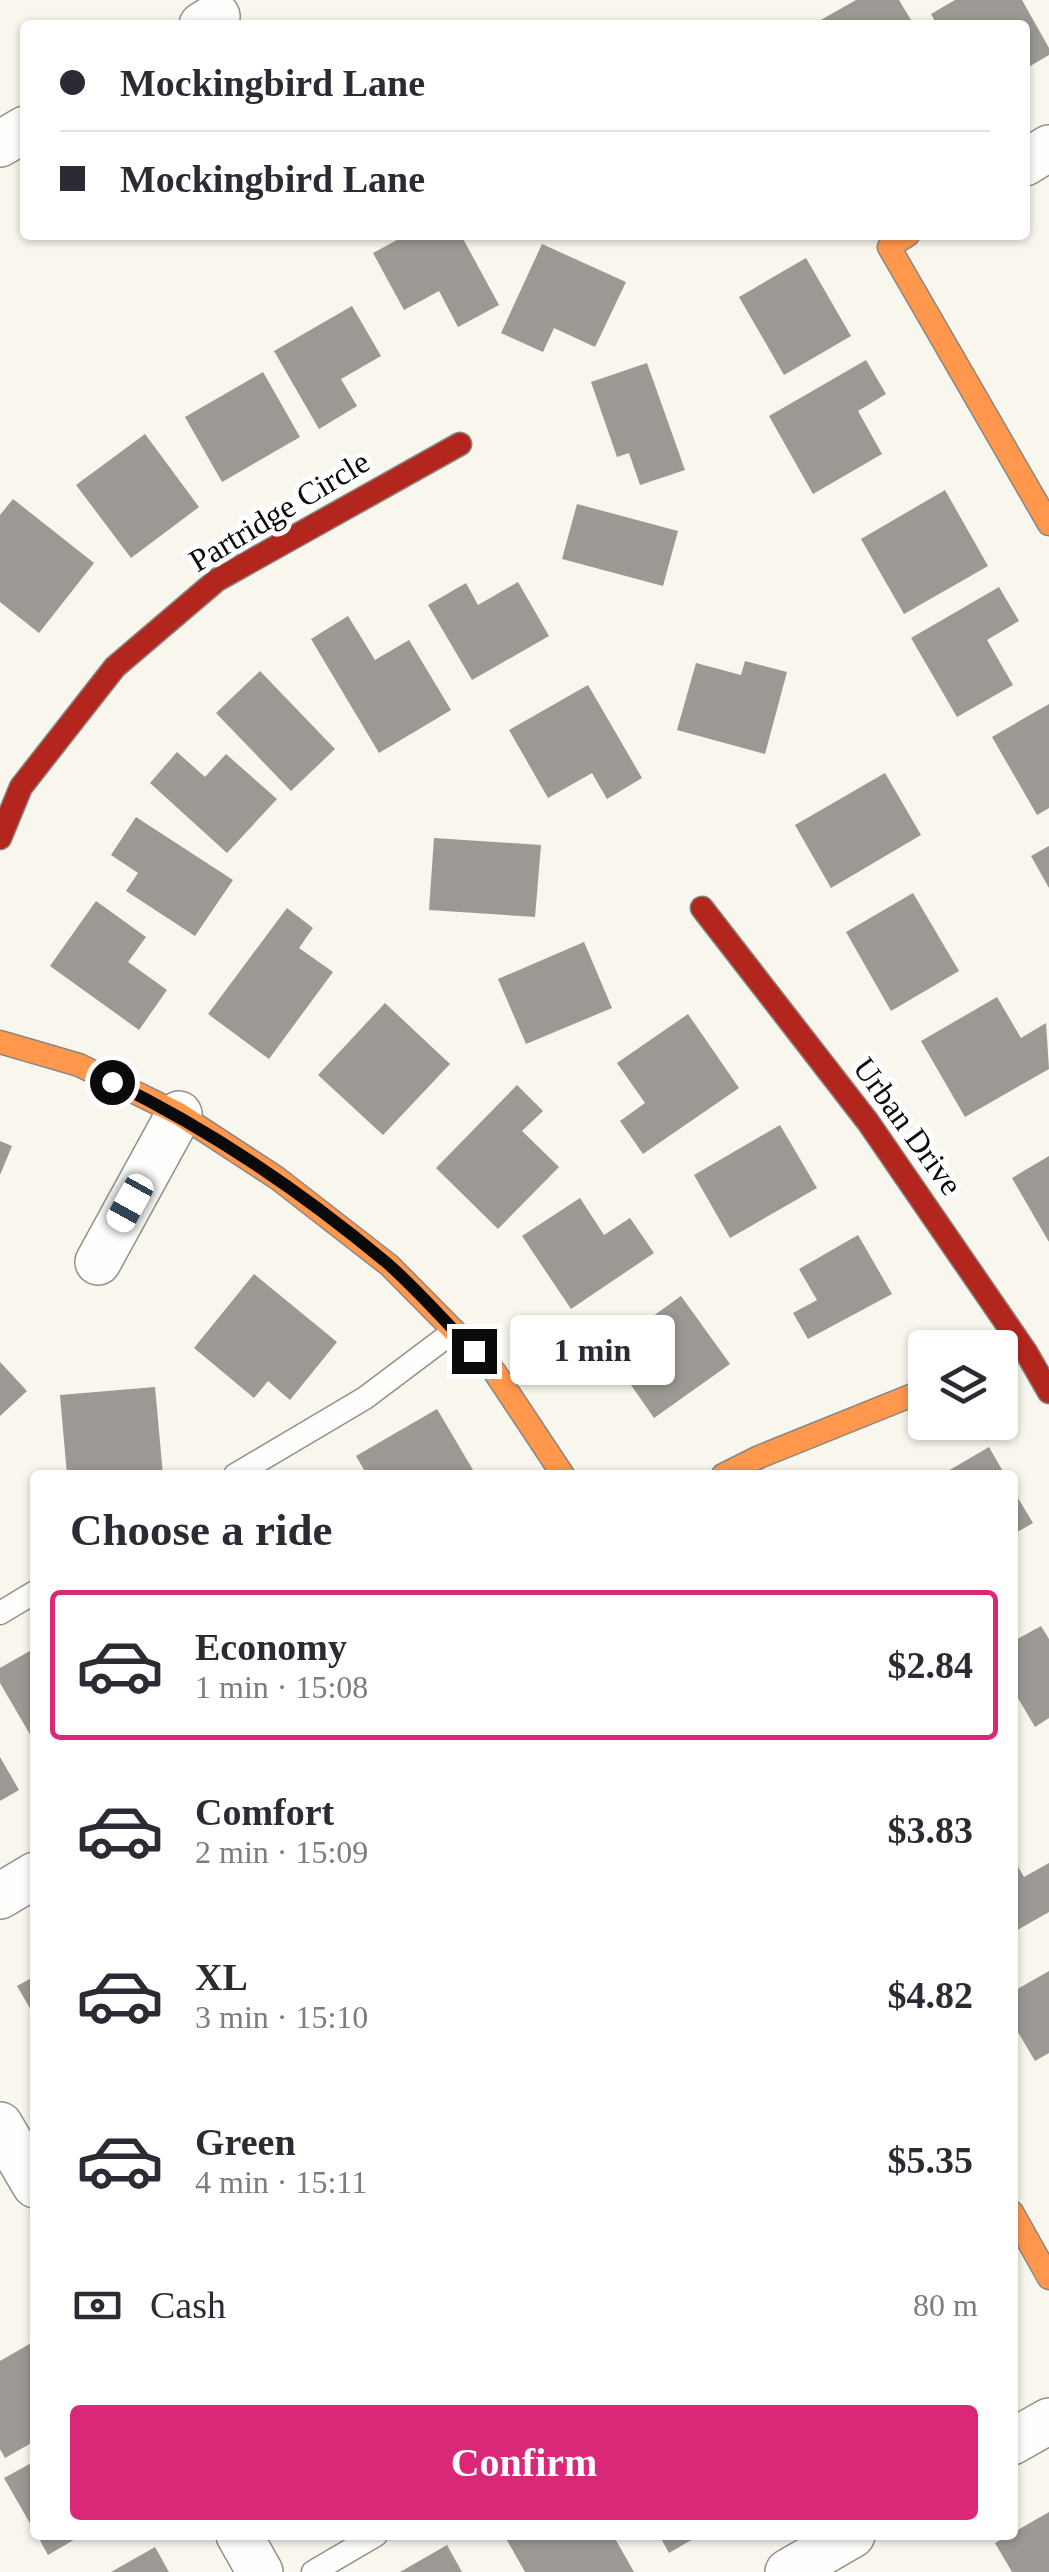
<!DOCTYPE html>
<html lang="en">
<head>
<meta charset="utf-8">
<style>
	body { margin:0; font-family:Georgia,serif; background:#f2f2f3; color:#2b2b33; height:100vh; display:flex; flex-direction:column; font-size:38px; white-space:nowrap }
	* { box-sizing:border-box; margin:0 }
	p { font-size:32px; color:#7c7c81 }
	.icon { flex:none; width:55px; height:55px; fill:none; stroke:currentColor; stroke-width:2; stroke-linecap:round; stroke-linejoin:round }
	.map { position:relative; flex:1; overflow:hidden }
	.drawer { position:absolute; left:30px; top:1470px; width:988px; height:1070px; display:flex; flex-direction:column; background:#fff; border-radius:10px; box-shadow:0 2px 8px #0004 }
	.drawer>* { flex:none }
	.banner { position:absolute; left:20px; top:20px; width:1010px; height:220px; border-radius:10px; box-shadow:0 2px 8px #0004; display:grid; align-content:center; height:220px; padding:0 40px; background:#fff }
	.tools { position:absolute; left:908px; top:1330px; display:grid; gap:20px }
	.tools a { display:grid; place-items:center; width:110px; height:110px; border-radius:10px; background:#fff; box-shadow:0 2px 8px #0004; font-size:50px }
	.end { position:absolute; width:45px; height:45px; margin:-22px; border:12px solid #0a0a0a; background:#fff; box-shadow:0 0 0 5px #fff }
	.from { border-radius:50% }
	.bubble { position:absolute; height:70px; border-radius:10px; background:#fff; box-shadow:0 2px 8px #0004; font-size:32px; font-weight:700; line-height:70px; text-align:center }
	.car { position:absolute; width:30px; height:60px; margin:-30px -15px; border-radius:12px; box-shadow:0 0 8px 2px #0007; background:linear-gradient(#fff 24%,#345 0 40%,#fff 0 76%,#345 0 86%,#fff 0) }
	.banner b { display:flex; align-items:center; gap:35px; height:95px; font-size:38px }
	.banner b+b { border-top:2px solid #e1e1e2 }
	.banner i { width:25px; height:25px; background:#2b2b33 }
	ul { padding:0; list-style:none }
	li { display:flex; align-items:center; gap:30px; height:150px; margin:0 20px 15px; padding:0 20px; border:5px solid transparent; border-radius:10px }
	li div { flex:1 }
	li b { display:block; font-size:38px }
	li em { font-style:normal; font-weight:700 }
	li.on { border-color:#db2777 }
	li>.icon { width:90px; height:90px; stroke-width:1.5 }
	h2 { padding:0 40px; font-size:45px; line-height:120px }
	.pay { display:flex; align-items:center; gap:25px; height:110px; padding:0 40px; font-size:38px }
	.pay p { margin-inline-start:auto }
	.action { display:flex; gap:20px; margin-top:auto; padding:20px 40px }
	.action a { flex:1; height:115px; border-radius:10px; background:#db2777; color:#fff; font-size:40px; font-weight:700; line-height:115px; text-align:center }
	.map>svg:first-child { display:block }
	.building { fill:#9c9893 }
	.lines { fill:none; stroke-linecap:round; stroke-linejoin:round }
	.lane-casing { stroke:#92908c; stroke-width:25 }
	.street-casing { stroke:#92908c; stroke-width:48 }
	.slow-casing { stroke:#888783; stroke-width:25 }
	.jam-casing { stroke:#888783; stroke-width:25 }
	.lane { stroke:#fefefc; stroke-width:22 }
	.street { stroke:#fefefc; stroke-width:45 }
	.slow { stroke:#ff974d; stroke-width:22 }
	.jam { stroke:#b3261e; stroke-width:22 }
	.route { stroke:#0a0a0a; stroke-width:12 }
	.labels { text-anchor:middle; stroke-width:10; stroke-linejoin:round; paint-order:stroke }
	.street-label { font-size:32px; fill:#0a0a0a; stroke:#fff }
</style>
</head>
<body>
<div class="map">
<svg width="1049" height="2572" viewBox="0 0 1049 2572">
	<rect width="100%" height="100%" fill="#f9f6ed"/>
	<g class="building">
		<path d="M856 0H899L914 25H812Z"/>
		<path d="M955 0H1022L1049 48V55L1025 69V25H937L931 14Z"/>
		<path d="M406 235H461L499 305 458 327 439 291 404 310 373 253Z"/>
		<path d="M542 244 626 282 595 347 554 328 543 352 501 333Z"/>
		<path d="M806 258 851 336 784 375 739 297Z"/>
		<path d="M352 306 381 356 341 379 357 406 319 429 274 351Z"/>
		<path d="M866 360 886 394 858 411 882 454 813 494 769 416Z"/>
		<path d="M647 363 685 470 640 485 629 453 617 457 591 382Z"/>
		<path d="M263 372 300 437 222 482 185 417Z"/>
		<path d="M145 434 199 507 131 558 76 485Z"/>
		<path d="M945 490 988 566 904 614 861 539Z"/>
		<path d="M13 499 94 563 39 633 0 602V515Z"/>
		<path d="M577 504 678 531 663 586 562 559Z"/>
		<path d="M518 582 549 636 472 680 428 605 466 583 478 605Z"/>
		<path d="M999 587 1019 621 987 640 1013 685 957 717 911 638Z"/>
		<path d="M348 616 375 660 409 640 451 710 379 753 311 639Z"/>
		<path d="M745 661 787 672 765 754 677 730 696 663 741 675Z"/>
		<path d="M260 671 335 749 291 791 216 713Z"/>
		<path d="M588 685 642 778 607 799 592 773 548 798 509 730Z"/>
		<path d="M1049 704V808L1037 815 992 737Z"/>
		<path d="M177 752 205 777 226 754 277 799 227 853 150 783Z"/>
		<path d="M885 773 921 835 831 888 795 825Z"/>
		<path d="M136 817 233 880 195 936 126 891 138 873 111 855Z"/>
		<path d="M434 838 541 845 535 917 429 910Z"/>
		<path d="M1049 846V888L1031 856Z"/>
		<path d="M913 893 959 971 891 1011 846 932Z"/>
		<path d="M96 901 146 937 128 962 167 990 139 1030 50 966Z"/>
		<path d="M287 908 313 928 299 948 333 972 269 1059 208 1014Z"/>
		<path d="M584 942 612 1008 526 1044 498 979Z"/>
		<path d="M997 997 1021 1038 1046 1023 1049 1069 965 1117 921 1041Z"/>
		<path d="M385 1003 450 1064 383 1135 318 1075Z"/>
		<path d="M688 1014 739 1088 643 1154 620 1121 645 1103 617 1063Z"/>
		<path d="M517 1085 543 1111 522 1131 559 1167 498 1229 436 1168Z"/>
		<path d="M780 1125 817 1188 730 1238 694 1175Z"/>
		<path d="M0 1141 12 1146 0 1175Z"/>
		<path d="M1049 1156V1242L1012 1178Z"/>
		<path d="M580 1198 604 1235 630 1218 654 1253 571 1309 522 1236Z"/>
		<path d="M858 1235 892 1294 808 1339 793 1313 817 1300 799 1269Z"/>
		<path d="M254 1274 337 1342 290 1400 268 1381 254 1398 194 1348Z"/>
		<path d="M681 1296 730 1364 654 1418 631 1385 660 1365 635 1329Z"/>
		<path d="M0 1362 27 1391 0 1416Z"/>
		<path d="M155 1387 163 1475H67L60 1395Z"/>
		<path d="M437 1409 476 1475H367L356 1456Z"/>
		<path d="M989 1447 1005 1475H941Z"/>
		<path d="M1012 1488 1033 1523 1012 1535Z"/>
		<path d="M1041 1626 1049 1639V1718L1035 1727 1012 1688V1642Z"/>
		<path d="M35 1648V1743L0 1683V1668Z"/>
		<path d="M0 1757 19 1790 0 1801Z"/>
		<path d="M1012 1856 1024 1877 1049 1863V1912L1012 1933Z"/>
		<path d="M1049 1971V2053L1035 2061 1012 2022V1992Z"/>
		<path d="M35 1976V2017L17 1986Z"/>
		<path d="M33 2342 35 2441 5 2458 0 2449V2361Z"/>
		<path d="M35 2461V2532L4 2478Z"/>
		<path d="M1049 2512V2572H1012L995 2543Z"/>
		<path d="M37 2535H82L48 2555Z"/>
		<path d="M504 2535H613L634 2572H525Z"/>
		<path d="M659 2535H700L669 2553Z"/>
		<path d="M447 2545 462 2572H400Z"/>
		<path d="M155 2547 169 2572H111Z"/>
	</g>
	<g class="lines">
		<defs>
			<g id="lane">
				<path d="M235 1475 365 1398 454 1331"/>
				<path d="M0 1613 35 1592"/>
				<path d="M313 2572 376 2535"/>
			</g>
			<g id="street">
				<path d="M202 25 217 16"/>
				<path d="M0 144 25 129"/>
				<path d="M1025 163 1049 148"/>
				<path d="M98 1262 179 1114"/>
				<path d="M0 1896 35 1875"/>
				<path d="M0 2125 35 2185"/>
				<path d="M1012 2442 1049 2421"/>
				<path d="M239 2535 260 2572"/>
				<path d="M788 2572 852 2535"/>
			</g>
			<g id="slow">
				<path d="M908 235 889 247 1049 524"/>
				<path d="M0 1042 79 1065 179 1114 277 1178 389 1265 494 1371 563 1475"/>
				<path d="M723 1475 759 1457 925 1390"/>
				<path d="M1012 2212 1049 2278"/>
			</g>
			<g id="jam">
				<path d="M0 838 21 787 115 667 217 580 460 444"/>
				<path d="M702 908 868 1122 1026 1352 1049 1392"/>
			</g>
		</defs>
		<use href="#lane" class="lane-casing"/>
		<use href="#street" class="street-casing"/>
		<use href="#slow" class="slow-casing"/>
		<use href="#jam" class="jam-casing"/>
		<use href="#lane" class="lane"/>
		<use href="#street" class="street"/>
		<use href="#slow" class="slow"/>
		<use href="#jam" class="jam"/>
	</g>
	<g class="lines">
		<path class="route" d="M112 1082C211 1130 303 1193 387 1263 418 1290 445 1322 474 1351"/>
	</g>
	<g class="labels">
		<g class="street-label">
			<text transform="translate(279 511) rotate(-31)" y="11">Partridge Circle</text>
			<text transform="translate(908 1126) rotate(54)" y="11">Urban Drive</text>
		</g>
	</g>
</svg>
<div class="tools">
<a><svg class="icon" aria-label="layers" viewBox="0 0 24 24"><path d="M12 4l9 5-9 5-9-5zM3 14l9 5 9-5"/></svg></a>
</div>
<i class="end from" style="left:112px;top:1082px"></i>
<i class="end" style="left:474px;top:1351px"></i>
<div class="bubble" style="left:510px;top:1315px;width:165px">1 min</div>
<i class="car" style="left:130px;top:1203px;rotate:209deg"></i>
<div class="banner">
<b><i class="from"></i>Mockingbird Lane</b>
<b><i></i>Mockingbird Lane</b>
</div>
<section class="drawer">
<h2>Choose a ride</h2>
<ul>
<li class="on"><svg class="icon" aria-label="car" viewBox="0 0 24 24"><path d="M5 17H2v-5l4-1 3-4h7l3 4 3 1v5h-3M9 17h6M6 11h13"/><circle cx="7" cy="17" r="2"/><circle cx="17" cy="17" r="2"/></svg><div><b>Economy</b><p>1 min · 15:08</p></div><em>$2.84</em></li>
<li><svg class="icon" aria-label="car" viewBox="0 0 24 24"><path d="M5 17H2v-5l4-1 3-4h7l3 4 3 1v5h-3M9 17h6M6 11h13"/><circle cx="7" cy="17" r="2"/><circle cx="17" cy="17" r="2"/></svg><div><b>Comfort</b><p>2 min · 15:09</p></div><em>$3.83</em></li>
<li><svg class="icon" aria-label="car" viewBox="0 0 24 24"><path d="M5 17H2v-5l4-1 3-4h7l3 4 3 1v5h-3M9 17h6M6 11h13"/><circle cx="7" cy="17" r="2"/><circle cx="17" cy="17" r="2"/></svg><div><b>XL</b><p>3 min · 15:10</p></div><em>$4.82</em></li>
<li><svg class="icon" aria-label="car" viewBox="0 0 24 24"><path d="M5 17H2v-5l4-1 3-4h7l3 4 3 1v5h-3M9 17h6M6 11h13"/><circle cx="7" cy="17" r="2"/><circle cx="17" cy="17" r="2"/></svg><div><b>Green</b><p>4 min · 15:11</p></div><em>$5.35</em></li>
</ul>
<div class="pay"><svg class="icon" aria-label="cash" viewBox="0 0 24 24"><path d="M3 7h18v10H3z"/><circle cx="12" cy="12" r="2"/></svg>Cash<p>80 m</p></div>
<div class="action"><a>Confirm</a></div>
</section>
</div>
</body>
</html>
